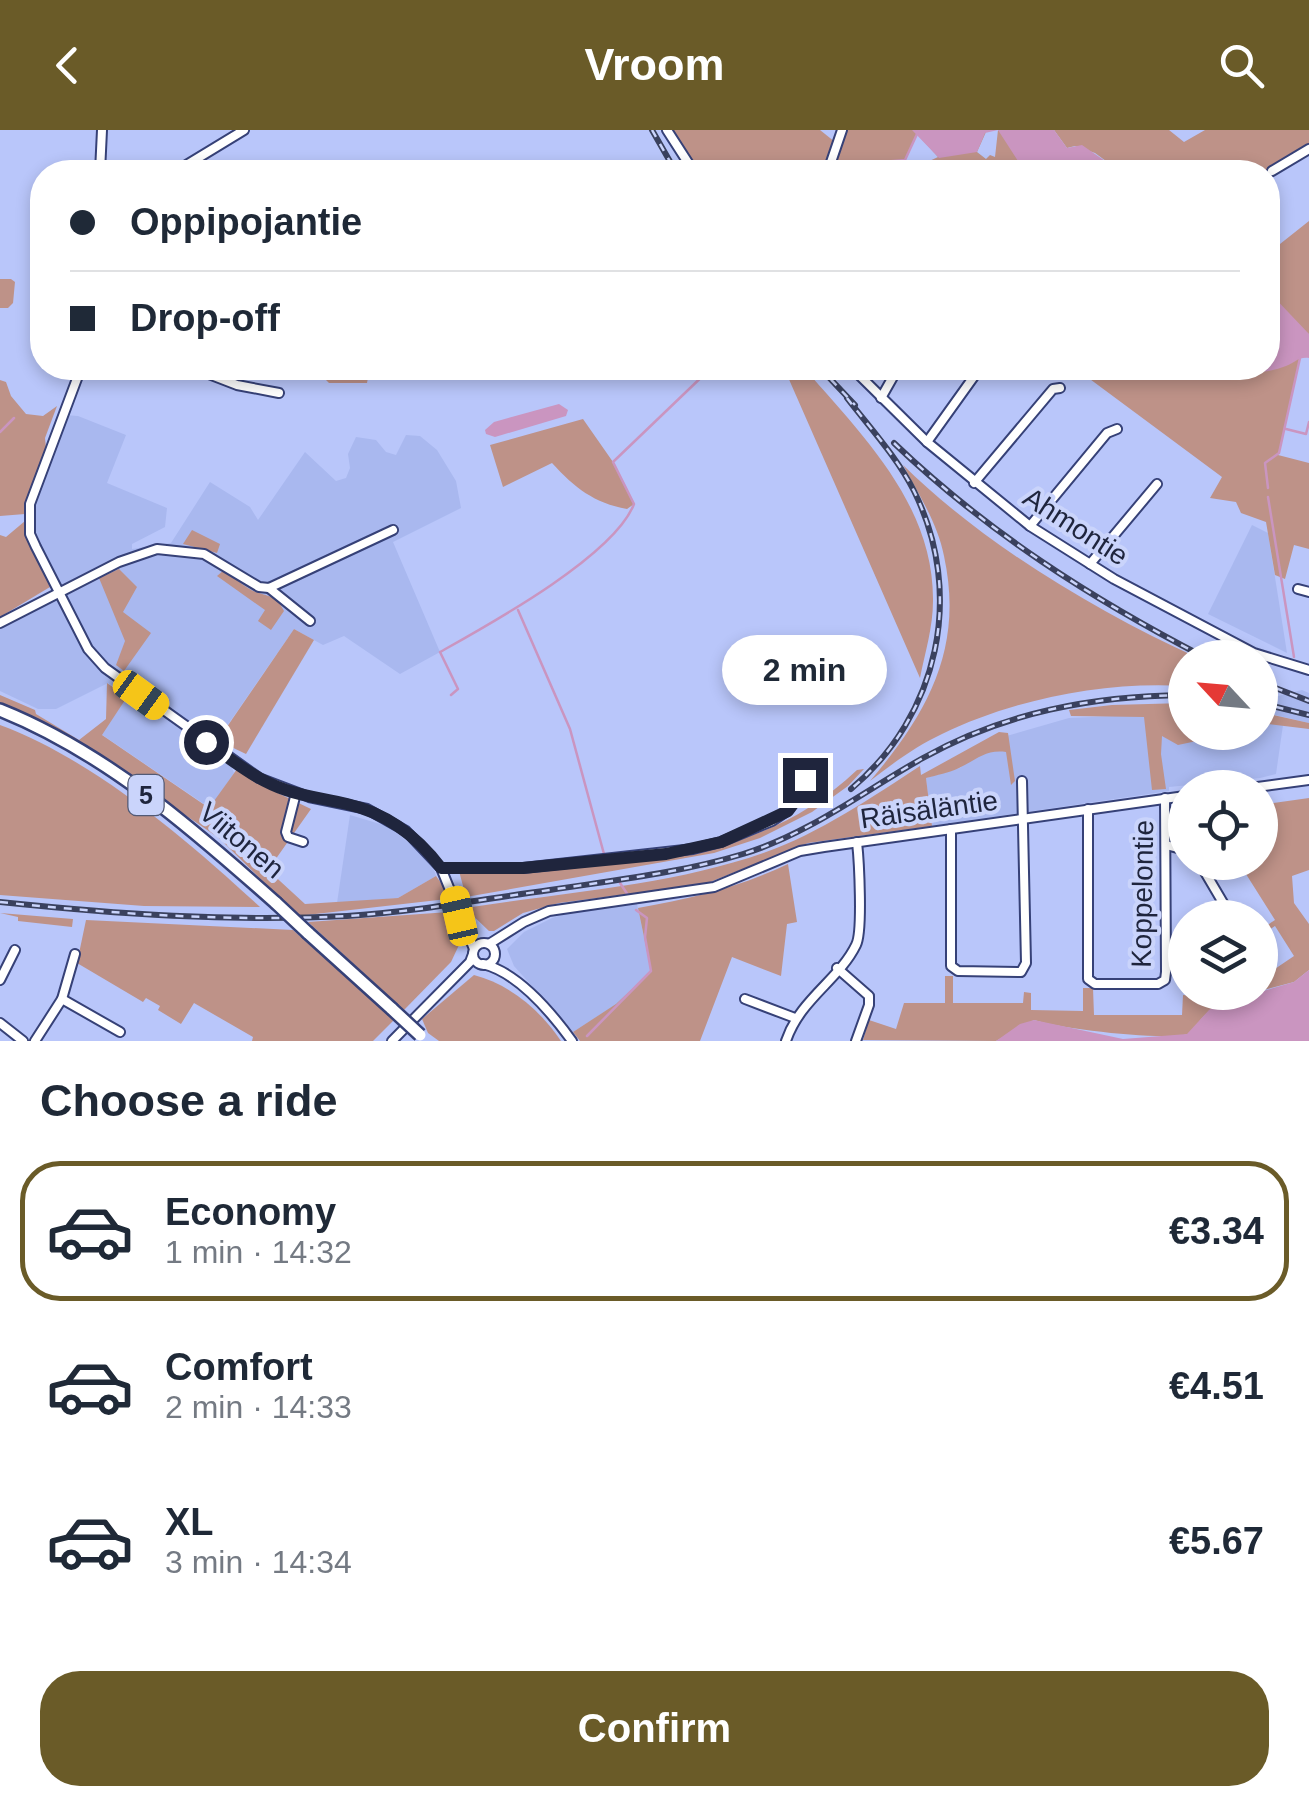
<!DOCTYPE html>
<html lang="en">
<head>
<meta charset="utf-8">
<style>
	body { margin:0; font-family:Arial,sans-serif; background:#f2f2f3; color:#1f2937; height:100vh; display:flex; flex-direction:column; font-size:38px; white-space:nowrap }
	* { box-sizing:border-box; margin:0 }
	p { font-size:32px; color:#747a83 }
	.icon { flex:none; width:55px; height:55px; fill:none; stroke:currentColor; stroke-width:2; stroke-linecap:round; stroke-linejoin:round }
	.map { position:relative; height:911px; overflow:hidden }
	.details { display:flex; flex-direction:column; background:#fff; flex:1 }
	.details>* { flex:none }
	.hud { position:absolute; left:30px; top:30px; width:1250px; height:220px; border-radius:40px; box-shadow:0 5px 15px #0003; display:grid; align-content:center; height:220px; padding:0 40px; background:#fff }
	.needle { width:65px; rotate:296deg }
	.tools { position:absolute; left:1168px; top:510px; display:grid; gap:20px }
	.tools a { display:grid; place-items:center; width:110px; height:110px; border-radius:50%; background:#fff; box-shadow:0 5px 15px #0003; font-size:50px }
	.end { position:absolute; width:45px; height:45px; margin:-22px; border:12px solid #1f253d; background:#fff; box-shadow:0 0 0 5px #fff }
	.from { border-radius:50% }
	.bubble { position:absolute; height:70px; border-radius:35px; background:#fff; box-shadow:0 5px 15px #0003; font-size:32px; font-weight:700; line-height:70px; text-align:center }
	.car { position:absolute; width:30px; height:60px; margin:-30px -15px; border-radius:12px; box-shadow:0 0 8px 2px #0007; background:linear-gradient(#f5c518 24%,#345 0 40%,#f5c518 0 76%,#345 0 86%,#f5c518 0) }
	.hud b { display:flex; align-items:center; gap:35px; height:95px; font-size:38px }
	.hud b+b { border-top:2px solid #e0e1e3 }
	.hud i { width:25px; height:25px; background:#1f2937 }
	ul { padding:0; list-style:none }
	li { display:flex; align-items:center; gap:30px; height:140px; margin:0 20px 15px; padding:0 20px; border:5px solid transparent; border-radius:40px }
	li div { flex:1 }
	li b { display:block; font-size:38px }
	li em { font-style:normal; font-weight:700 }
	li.active { border-color:#6a5b28 }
	li>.icon { width:90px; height:90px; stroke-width:1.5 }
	h2 { padding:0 40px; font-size:45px; line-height:120px }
	.primary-button { display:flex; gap:20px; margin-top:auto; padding:20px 40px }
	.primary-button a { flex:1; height:115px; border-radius:40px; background:#6a5b28; color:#fff; font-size:40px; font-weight:700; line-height:115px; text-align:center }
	header { display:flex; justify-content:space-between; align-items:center; height:130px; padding:0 40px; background:#6a5b28; color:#fff; font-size:45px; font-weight:700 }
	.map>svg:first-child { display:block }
	.built { fill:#a9b8ef }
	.green { fill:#be9288 }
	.water { fill:#ca95c0 }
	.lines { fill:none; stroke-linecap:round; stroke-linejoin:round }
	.stream { stroke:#ca95c0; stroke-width:2.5 }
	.minor-casing { stroke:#364177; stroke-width:12 }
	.highway-casing { stroke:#364177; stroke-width:16 }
	.minor { stroke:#fff; stroke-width:8 }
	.highway { stroke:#fff; stroke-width:11 }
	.rail-casing { stroke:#3a415e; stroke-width:6 }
	.rail { stroke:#cad4fb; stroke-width:2.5; stroke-dasharray:8; stroke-linecap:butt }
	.highway-bridge-casing { stroke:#364177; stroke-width:16; stroke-linecap:butt }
	.highway-bridge { stroke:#fff; stroke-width:11 }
	.route { stroke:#1f253d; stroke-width:12 }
	.labels { text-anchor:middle; stroke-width:8; stroke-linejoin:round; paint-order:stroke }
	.shield { fill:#cad4fb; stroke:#525a76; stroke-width:2.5 }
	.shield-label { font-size:25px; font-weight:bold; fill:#1f253d }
	.street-label { font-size:28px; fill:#1f253d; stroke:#cad4fb }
</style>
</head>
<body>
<header><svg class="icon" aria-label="back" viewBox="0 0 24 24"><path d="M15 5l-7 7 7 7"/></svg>Vroom<svg class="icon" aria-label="search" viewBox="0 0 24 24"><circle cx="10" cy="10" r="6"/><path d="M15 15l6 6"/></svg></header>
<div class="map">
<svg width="1309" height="911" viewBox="0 0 1309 911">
	<rect width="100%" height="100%" fill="#b9c6fa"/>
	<g class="built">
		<path d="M64 285 78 286 126 305 107 353 167 378 165 397 132 414V419L171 413 210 352 250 377 258 390 305 322 336 351 346 348 350 338 348 324 356 307 376 310 386 322 396 325 406 305 420 306 437 320 456 351 461 378 393 412 440 522 400 544 344 506 323 515 294 499 220 606 234 643 210 678 101 604 127 567 108 553 56 579H38L0 561V493L60 464 36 417 28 390Z"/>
		<path d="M1252 395 1268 403 1287 523 1208 484Z"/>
		<path d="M1302 560 1309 563V593L1262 582 1270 568Z"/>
		<path d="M1138 585H1185V602H1260V589L1283 595 1276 644 1260 648 1169 657V661L932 696 926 648 960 638 996 609 1069 588Z"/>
		<path d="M350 685 390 697 432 733 436 746 398 768 337 773Z"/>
		<path d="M636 769 651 841 617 874 573 902 514 836 507 819 524 802 552 788 602 773Z"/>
	</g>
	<g class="green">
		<path d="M667 0H820L840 16 845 0H983L986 2 977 22 986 29 990 25 995 27 998 0 1060 42H917L923 34 938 27 917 4 905 30 860 34 842 42 833 36 821 42H694Z"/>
		<path d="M1054 0H1169L1184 12 1205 0H1309V23L1265 42H1121L1095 23 1075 16 1067 18Z"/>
		<path d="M1268 87 1280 114 1309 91V204L1268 198Z"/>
		<path d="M0 149H11L15 152 13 173 8 178H0Z"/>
		<path d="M1300 228 1278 325 1309 333V419L1294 415 1285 449 1275 445 1266 392 1241 383 1236 372 1210 368 1222 347 1075 238H1268Z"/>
		<path d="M314 238H370L367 253H329Z"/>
		<path d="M784 238H804C863 306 934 375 933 471 933 497 925 523 920 548Z"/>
		<path d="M0 250 6 252 11 266 26 284 43 286 57 276 45 308 46 318 25 384 0 386Z"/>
		<path d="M583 289 613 332 634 374 627 379C594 373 575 358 552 333L503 357 490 315Z"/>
		<path d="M903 335C982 413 1095 481 1196 527L1185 528V556C1105 551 1014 569 942 604 916 616 892 634 870 651 928 583 964 518 944 426 938 394 918 363 903 335Z"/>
		<path d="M25 391 50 457 0 487V405L6 407Z"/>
		<path d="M192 400 220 414 217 423 183 414Z"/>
		<path d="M119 439 137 457 123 482 151 503 124 541 116 535 125 511 99 448Z"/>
		<path d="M224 440C234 447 247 460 259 463 272 467 278 468 284 481L271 500 258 491 265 480 217 446Z"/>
		<path d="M294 499 314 510 246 624 223 613 220 607Z"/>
		<path d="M107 553 127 567 102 605 209 678 237 639 259 654 311 679 268 740 305 774 398 768 436 746 444 757 447 769 298 786 219 708 85 617 0 573V565L35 580 36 584 79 610 106 589Z"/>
		<path d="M1185 573V602L1212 603 1206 609 1178 615 1162 606 1161 624 1166 659 1152 660 1144 587 1071 586 1069 580 1112 575Z"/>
		<path d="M1260 582 1309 593V599L1260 593Z"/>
		<path d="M0 595C94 630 186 709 260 777L144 776 0 765Z"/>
		<path d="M999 602 1008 603 1015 651 1011 655 1006 622C986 619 976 630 959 638 949 643 937 645 926 648L932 696 808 713 705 754 559 773 523 783 494 801H489L465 778C565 762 670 756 766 722 816 705 876 665 920 636L921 645Z"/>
		<path d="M864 639 848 656 812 682 760 708 714 723 466 767 459 741C476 742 494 744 512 744 547 743 584 736 619 732 712 721 785 708 857 640Z"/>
		<path d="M1309 668V740L1292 746 1294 773 1309 794V840L1294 852 1260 861V849L1294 826 1275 796 1260 806V800L1275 790 1239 733 1260 732V675Z"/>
		<path d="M788 734 797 792 787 794 781 846 732 827 700 911H580L573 902 616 874 651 841 638 778C694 768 737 758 788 734Z"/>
		<path d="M449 782 459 815 451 832 404 880 308 792Z"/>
		<path d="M0 783 73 789 72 797 18 791V787Z"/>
		<path d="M86 790 293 800 394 890 373 911H252L253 907 194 873 181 894 158 880 160 876 146 868 143 872 77 833Z"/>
		<path d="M474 845C511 855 540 880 561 911H439L428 903 422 889Z"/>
		<path d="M945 846H953V873H1023L1024 862 1031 863V880L1083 881V858H1093L1094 885H1182L1183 865C1205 868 1228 863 1252 863 1234 864 1216 873 1204 886 1199 891 1194 900 1188 904 1164 911 1061 899 1034 890L996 911 863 910 869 890 896 899 904 873H945Z"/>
	</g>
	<g class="water">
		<path d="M912 0H1054L1067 18 1082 15 1121 42H1025L998 0 985 3 977 22 939 28Z"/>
		<path d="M1268 161 1309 204V228C1297 227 1297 232 1286 236 1265 244 1243 245 1223 238H1268Z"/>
		<path d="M559 274 568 280 566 286 495 307 486 304 485 300 494 292Z"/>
		<path d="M1309 840V911H996L1020 894 1034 890 1123 909 1187 904 1209 880 1237 864 1260 862 1294 852Z"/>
	</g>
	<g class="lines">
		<g class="stream">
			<path d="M840 42 860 34 905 30 917 4"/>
			<path d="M1286 299 1306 304 1309 292"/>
			<path d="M0 302 14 288"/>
			<path d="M1268 358 1265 333 1279 323 1300 228"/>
			<path d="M1268 367 1294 527"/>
			<path d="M518 480 570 599 604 724"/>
			<path d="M451 565 458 559 440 522C490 494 614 426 634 374L613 332 711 238"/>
			<path d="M620 753 628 765"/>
			<path d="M587 906 651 841 645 807 647 788 636 780"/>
		</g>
		<defs>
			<g id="minor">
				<path d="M667 0 694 42"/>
				<path d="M1272 41 1309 19"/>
				<path d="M100 42 102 0"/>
				<path d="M175 42 244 0"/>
				<path d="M821 42 829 38 842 0"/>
				<path d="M81 238 30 374V404L36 417 88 519 105 538 259 648 309 667 367 679 406 701 441 738 474 819"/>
				<path d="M193 238 237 255 279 263"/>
				<path d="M852 238 927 312 1030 396 1114 449 1254 523 1309 540"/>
				<path d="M881 268 898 238"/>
				<path d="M927 312 980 238"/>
				<path d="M974 353 1053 259 1060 258"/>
				<path d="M1030 396 1107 303 1117 299"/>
				<path d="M1090 434 1157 354"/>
				<path d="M269 458 310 491"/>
				<path d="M1298 459 1309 462"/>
				<path d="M0 493 119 432 157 419 204 424 259 457 269 458 393 400"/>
				<path d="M1250 658 1309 650"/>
				<path d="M296 663 286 702 288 707 303 712"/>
				<path d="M1088 679V849L1095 854H1158L1165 850 1166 842 1165 668"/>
				<path d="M951 699V836L958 841 1021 842 1026 833 1022 651"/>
				<path d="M1166 715 1185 720"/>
				<path d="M1199 732 1232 788"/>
				<path d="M441 738H523L693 719 721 712 772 691 787 681 805 658 800 631"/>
				<circle cx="484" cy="824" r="11"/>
				<path d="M489 814 524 792 549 781 714 757 800 721 824 717 1185 666"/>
				<path d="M483 834C519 843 551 882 572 911"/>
				<path d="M837 838 869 866V875L856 911"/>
				<path d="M0 850 15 820"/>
				<path d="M62 869 120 902"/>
				<path d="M745 869 795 888"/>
				<path d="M0 893 23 911"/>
				<path d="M35 911 62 869 75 824"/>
				<path d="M392 911 470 832 473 824"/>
				<path d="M786 911C800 869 839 850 856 815 863 802 859 730 857 712"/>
			</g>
			<g id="highway">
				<path d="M0 580C105 622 193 699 276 773"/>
				<path d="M308 803 392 879"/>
			</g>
		</defs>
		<use href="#minor" class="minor-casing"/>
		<use href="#highway" class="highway-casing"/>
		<use href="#minor" class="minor"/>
		<use href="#highway" class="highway"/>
		<defs>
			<g id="rail">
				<path d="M652 0 676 42"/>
				<path d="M820 238 855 275"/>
				<path d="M847 268C870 298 897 327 914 361 965 464 939 585 851 659"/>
				<path d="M894 313C987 402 1092 469 1206 528"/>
				<path d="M1260 552 1309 571"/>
				<path d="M1260 573 1309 585"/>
				<path d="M0 772C116 784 230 792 347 786 415 782 483 769 550 760 615 750 680 743 743 724 809 704 864 661 923 628 1005 582 1093 566 1185 565"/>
			</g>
		</defs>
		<use href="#rail" class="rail-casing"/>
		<use href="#rail" class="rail"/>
		<defs>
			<g id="highway-bridge">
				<path d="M276 773 308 803"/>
				<path d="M392 879 420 905"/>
			</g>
		</defs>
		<use href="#highway-bridge" class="highway-bridge-casing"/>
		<use href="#highway-bridge" class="highway-bridge"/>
	</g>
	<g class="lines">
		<path class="route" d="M206 612C232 630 256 650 286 660 306 667 327 669 347 674 386 683 417 706 441 738H523L666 724 721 712 788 681 805 658V650"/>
	</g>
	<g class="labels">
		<rect class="shield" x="128.5" y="645" width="35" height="40" rx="8"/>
		<g class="shield-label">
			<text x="146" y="674">5</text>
		</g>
		<g class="street-label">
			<text transform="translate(1076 396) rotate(33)" y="10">Ahmontie</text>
			<text transform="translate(929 679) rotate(-8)" y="10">Räisäläntie</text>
			<text transform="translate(242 710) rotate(40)" y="10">Viitonen</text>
			<text transform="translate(1142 764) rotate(-89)" y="10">Koppelontie</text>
		</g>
	</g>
</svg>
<div class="tools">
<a><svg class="needle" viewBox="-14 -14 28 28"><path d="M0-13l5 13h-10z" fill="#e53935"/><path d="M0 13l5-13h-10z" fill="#747a83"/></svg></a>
<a><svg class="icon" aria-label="locate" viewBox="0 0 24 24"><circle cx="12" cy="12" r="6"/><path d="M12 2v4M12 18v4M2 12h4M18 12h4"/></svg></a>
<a><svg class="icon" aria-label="layers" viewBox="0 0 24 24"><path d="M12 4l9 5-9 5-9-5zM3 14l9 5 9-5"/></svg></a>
</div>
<i class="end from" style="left:206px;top:612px"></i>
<i class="end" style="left:805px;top:650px"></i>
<div class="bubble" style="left:722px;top:505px;width:165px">2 min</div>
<i class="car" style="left:141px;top:565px;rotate:126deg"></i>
<i class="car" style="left:459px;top:786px;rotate:347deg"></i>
<div class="hud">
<b><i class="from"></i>Oppipojantie</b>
<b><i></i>Drop-off</b>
</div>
</div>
<section class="details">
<h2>Choose a ride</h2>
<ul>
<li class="active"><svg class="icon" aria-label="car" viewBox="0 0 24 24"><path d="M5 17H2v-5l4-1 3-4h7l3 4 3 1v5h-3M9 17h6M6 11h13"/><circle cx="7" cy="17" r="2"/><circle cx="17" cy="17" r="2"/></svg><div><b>Economy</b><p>1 min · 14:32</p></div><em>€3.34</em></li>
<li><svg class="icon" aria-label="car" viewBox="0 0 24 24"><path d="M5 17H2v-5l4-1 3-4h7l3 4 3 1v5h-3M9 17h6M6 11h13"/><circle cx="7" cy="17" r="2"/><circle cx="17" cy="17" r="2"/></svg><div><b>Comfort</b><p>2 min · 14:33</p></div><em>€4.51</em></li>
<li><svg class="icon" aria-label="car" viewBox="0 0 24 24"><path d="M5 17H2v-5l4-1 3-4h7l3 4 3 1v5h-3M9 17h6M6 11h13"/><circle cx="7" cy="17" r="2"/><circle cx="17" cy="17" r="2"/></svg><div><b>XL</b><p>3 min · 14:34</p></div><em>€5.67</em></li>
</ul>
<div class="primary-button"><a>Confirm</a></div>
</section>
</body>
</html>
